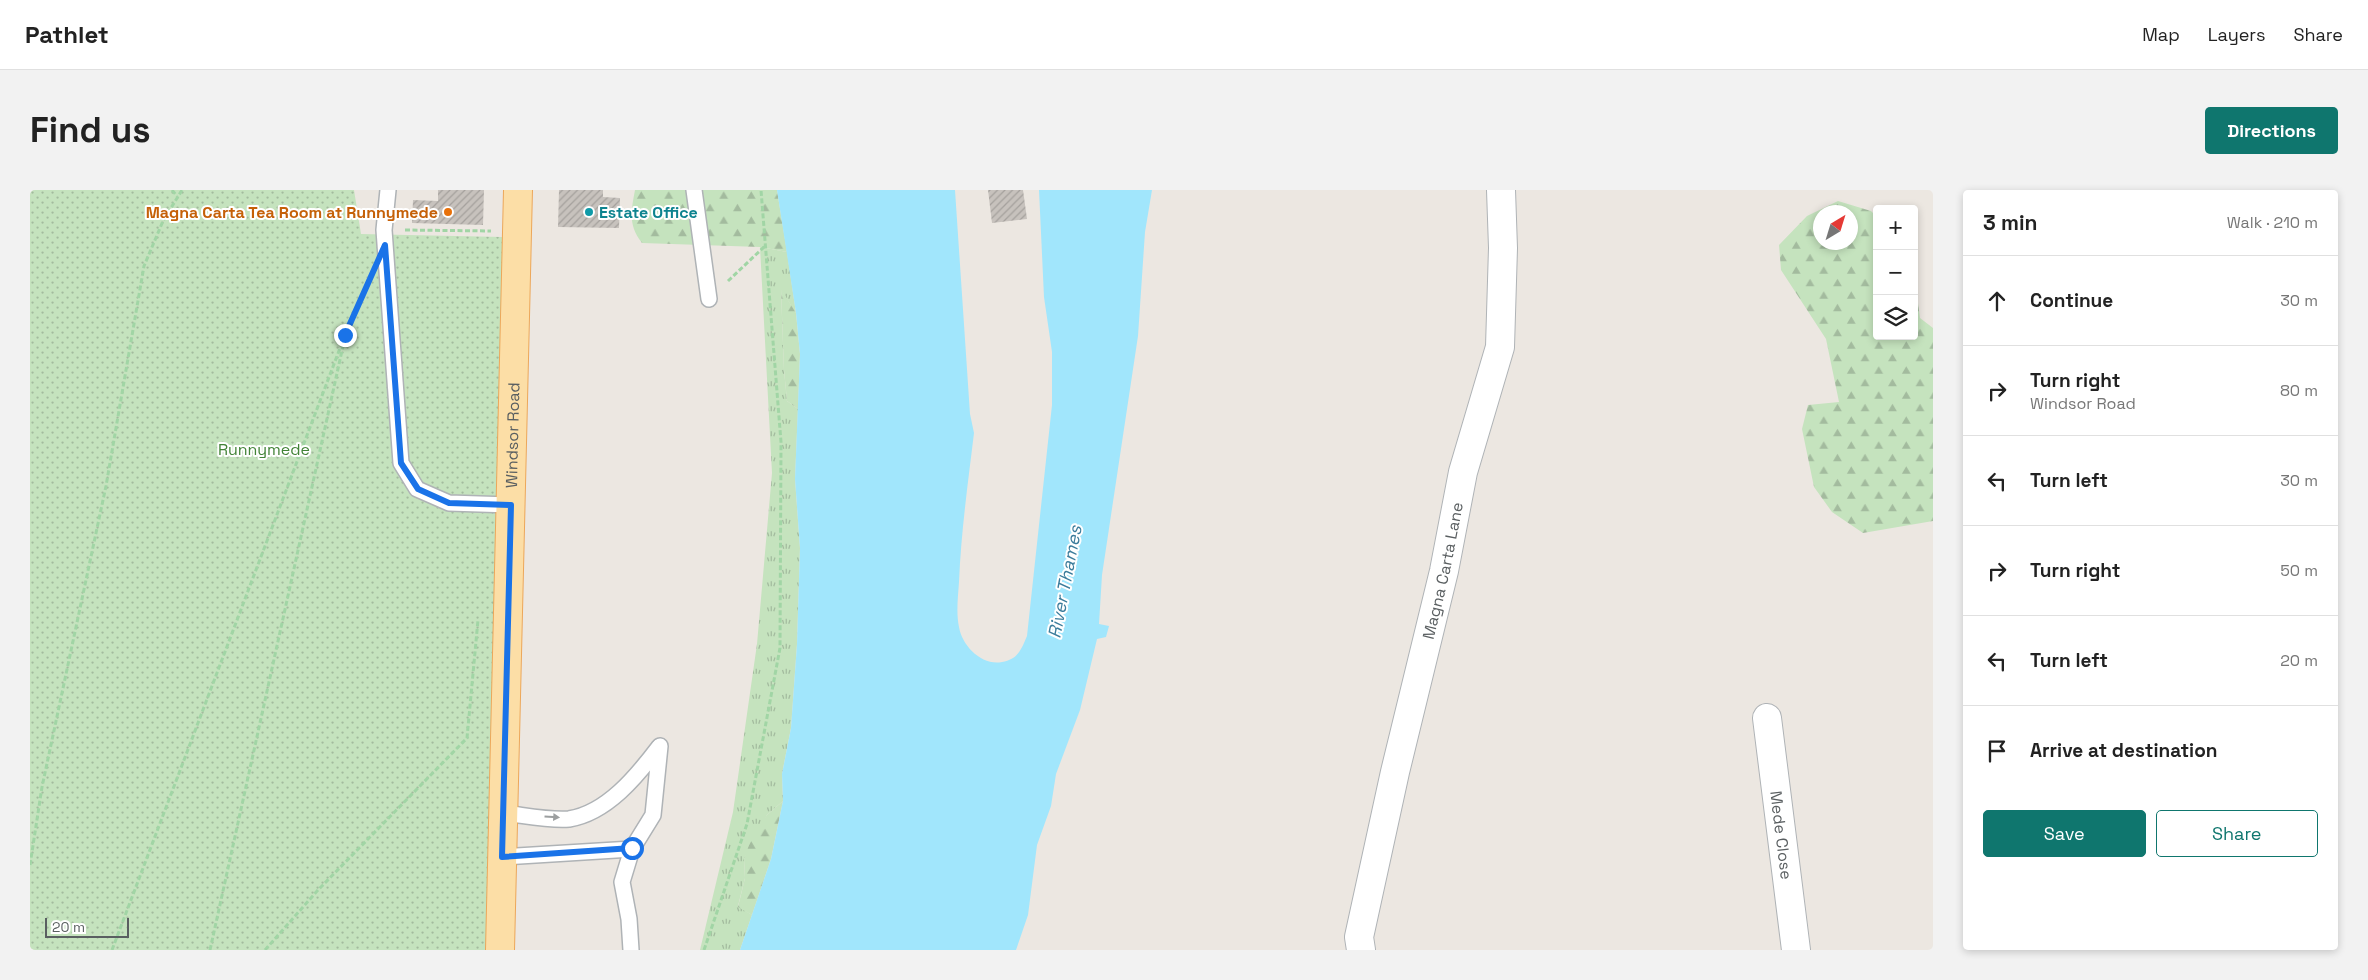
<!DOCTYPE html>
<meta charset="utf-8">
<style>
body{margin:0;font-family:"Space Grotesk",sans-serif;background:#f2f2f2;color:#222}
.controls{position:absolute;right:15px;top:15px;display:grid;overflow:hidden;border-radius:5px;box-shadow:0 2px 8px #0003}
.controls button{width:45px;height:45px;display:grid;place-items:center;padding:0;border:0;border-bottom:1px solid #e0e0e0;background:#fff;color:#222;font:25px sans-serif}
.compass{position:absolute;left:1783px;top:15px;width:45px;height:45px;border-radius:50%;background:#fff;box-shadow:0 2px 8px #0003;rotate:38deg}
.scale{position:absolute;left:15px;bottom:12px;width:84px;box-sizing:border-box;padding-left:5px;border:2px solid #5a5f61;border-top:0;font-size:14px;line-height:18px;white-space:nowrap;color:#5a5f61;-webkit-text-stroke:4px #fff;paint-order:stroke}
.stop{position:absolute;width:15px;height:15px;margin:-11px;border:4px solid #1a73e8;border-radius:50%;background:#fff}
.stop.end{background:#1a73e8;border-color:#fff;box-shadow:0 1px 5px #0008}
.list{margin:0;padding:0;list-style:none}
h2{display:flex;justify-content:space-between;align-items:center;height:65px;margin:0;padding:0 20px;font-size:21px}
h2 small{font-size:16px;font-weight:400;color:#767676}
.list li{display:grid;grid-template-columns:32px 1fr auto;gap:15px;align-items:center;box-sizing:border-box;height:90px;padding:0 20px;border-top:1px solid #e0e0e0}
.list b{display:block;font-size:19px;white-space:nowrap}
.list p{margin:0;font-size:16px;white-space:nowrap;color:#767676}
.list em{font-size:16px;font-style:normal;color:#767676}
.actions{display:flex;gap:10px;padding:15px 20px}
.actions a{flex:1;padding:11px 0;border:1px solid #0f766e;border-radius:5px;text-align:center;font-size:18px;color:#0f766e}
.actions .main{background:#0f766e;color:#fff}
.icon{flex:none;width:28px;height:28px;fill:none;stroke:currentColor;stroke-width:2;stroke-linecap:round;stroke-linejoin:round}
.map{position:relative;flex:none;width:1903px;height:760px;overflow:hidden;border-radius:5px}
header{display:flex;align-items:center;gap:30px;box-sizing:border-box;height:70px;padding:0 25px;background:#fff;border-bottom:1px solid #e0e0e0}
header strong{font-size:24px}
nav{display:flex;gap:28px;margin-inline-start:auto;font-size:18px}
.intro{display:flex;align-items:center;justify-content:space-between;box-sizing:border-box;height:120px;padding:0 30px}
h1{margin:0;font-size:35px}
.button{padding:12px 22px;border-radius:5px;background:#0f766e;color:#fff;font-size:18px;font-weight:700}
main{display:flex;gap:30px;padding:0 30px}
aside{flex:1;background:#fff;border-radius:5px;box-shadow:0 2px 8px #0003}
.map>svg:first-child{display:block}
.grass{fill:url(#grass-tufts)}
.forest{fill:url(#forest-firs);fill-rule:evenodd}
.park{fill:url(#park-dots)}
.water{fill:#a1e6fc}
.building{fill:url(#building-hatch)}
.lines{fill:none;stroke-linecap:round;stroke-linejoin:round}
.service-casing{stroke:#afb3b6;stroke-width:18}
.minor-casing{stroke:#afb3b6;stroke-width:30}
.primary-casing{stroke:#eca75a;stroke-width:30}
.path{stroke:#a1d5a5;stroke-width:3;stroke-dasharray:5 2.5;stroke-linecap:butt}
.service{stroke:#fff;stroke-width:15}
.minor{stroke:#fff;stroke-width:28}
.primary{stroke:#fcdea6;stroke-width:28}
.oneway{fill:#9c9fa0}
.route{stroke:#1a73e8;stroke-width:6}
.food-dot{fill:#e8710a;stroke:#fff;stroke-width:2}
.culture-dot{fill:#0f9aa8;stroke:#fff;stroke-width:2}
.labels{text-anchor:middle;stroke-width:4;stroke-linejoin:round;paint-order:stroke}
.food-label{font-size:16px;font-weight:bold;fill:#c56008;stroke:#fff;text-anchor:end}
.culture-label{font-size:16px;font-weight:bold;fill:#0d838f;stroke:#fff;text-anchor:start}
.street-label{font-size:16px;fill:#5a5f61;stroke:#fff}
.park-label{font-size:16px;fill:#428337;stroke:#fff}
.water-label{font-size:18px;font-style:italic;fill:#3b7c9b;stroke:#fff}
</style>
<header>
<strong>Pathlet</strong>
<nav><a>Map</a><a>Layers</a><a>Share</a></nav>
</header>
<div class="intro"><h1>Find us</h1><a class="button">Directions</a></div>
<main>
<div class="map">
<svg width="1903" height="760" viewBox="0 0 1903 760">
<defs>
<pattern id="grass-tufts" width="24" height="20" patternUnits="userSpaceOnUse" patternTransform="scale(1.25)"><rect width="24" height="20" fill="#c5e3be"/><path d="M3 7l-1-3M5 7V3M7 7l1-3M15 17l-1-3M17 17v-4M19 17l1-3" fill="none" stroke="#a3bb9e"/></pattern>
<pattern id="forest-firs" width="22" height="20" patternUnits="userSpaceOnUse" patternTransform="scale(1.25)"><rect width="22" height="20" fill="#c5e3be"/><path d="M5 1l3.5 6h-7zM16 11l3.5 6h-7z" fill="#a3bb9e"/></pattern>
<pattern id="park-dots" width="8" height="8" patternUnits="userSpaceOnUse" patternTransform="scale(1.25)"><rect width="8" height="8" fill="#c5e3be"/><path d="M2 2h.1M6 6h.1" fill="none" stroke="#a3bb9e" stroke-width="1.8" stroke-linecap="round"/></pattern>
<pattern id="building-hatch" width="6" height="6" patternUnits="userSpaceOnUse" patternTransform="scale(1.25)"><rect width="6" height="6" fill="#c7c2bd"/><path d="M-1 1l2-2M0 6l6-6M5 7l2-2" fill="none" stroke="#a5a19d"/></pattern>
</defs>
<rect width="100%" height="100%" fill="#ece7e1"/>
<polygon class="grass" points="730,57 757,62 766,123 751,100 754,180 757,211 768,219 765,289 770,358 767,454 761,538 752,584 753,611 737,625 714,669 715,688 708,716 722,725 710,760 670,760 703,622 727,454 742,283"/>
<g class="forest">
<path d="M605 0H747L757 62 730 57 612 53C598 35 601 21 605 0Z"/>
<path d="M1808 11 1841 21 1847 27V146H1884V83L1890 128 1903 138V331L1833 343 1802 322 1784 297 1772 239 1778 215 1809 212 1796 149 1751 80 1749 55 1777 26ZM1820 22V52H1790V22Z"/>
<polygon points="751,99 766,123 770,164 768,219 757,211 754,180"/>
<polygon points="753,611 741,669 722,725 708,717 715,688 714,669 723,644 737,625"/>
</g>
<polygon class="park" points="0,0 324,0 331,44 473,47 456,760 0,760"/>
<path class="water" d="M747 0H925L940 224 944 243C938 293 931 342 929 392 928 407 926 423 929 437 932 456 952 476 972 472 988 469 991 460 997 446L1022 215V162L1014 107 1009 0H1122L1115 42 1108 146 1072 385 1069 434 1079 436 1076 447 1067 449 1050 520 1026 584 1021 616 1007 655 998 725 986 760H710L741 669 753 611 752 584 761 538 767 454 770 358 765 289 770 164 766 123Z"/>
<g class="building">
<polygon points="408,0 454,0 453,35 382,33 383,10 408,11"/>
<polygon points="529,0 573,0 573,7 590,8 589,38 528,37"/>
<polygon points="958,0 993,0 997,29 962,33"/>
</g>
<g class="lines">
<g class="service-casing">
<g id="service">
<polyline points="358,0 354,40 371,273 387,299 419,313 481,315"/>
<polyline points="664,0 679,109"/>
<path d="M473 623C492 625 521 631 539 629 577 623 607 586 629 557"/>
<polyline points="472,667 602,659"/>
<polyline points="601,760 599,729 592,692 602,659 623,625 630,556"/>
</g>
</g>
<g class="minor-casing">
<g id="minor">
<path id="s1" d="M1737 528 1766 760"/>
<path id="s2" d="M1331 760 1329 747 1365 582 1414 381 1433 282 1470 157 1473 58 1471 0"/>
</g>
</g>
<g class="primary-casing">
<g id="primary">
<path id="s3" d="M470 760 488 0"/>
</g>
</g>
<g class="path">
<polyline points="142,0 147,6"/>
<polyline points="375,40 461,41"/>
<polyline points="698,91 735,56"/>
<polyline points="0,675 12,597 76,296 114,76 133,31 152,0"/>
<polyline points="82,760 315,145 336,98"/>
<polyline points="180,760 313,156"/>
<polyline points="235,760 288,700 437,548 448,430"/>
<polyline points="674,760 717,634 750,458 751,252 731,0"/>
</g>
<use href="#service" class="service"/>
<use href="#minor" class="minor"/>
<use href="#primary" class="primary"/>
</g>
<defs><path id="oneway-solid" d="M-6-.8H1V-3.2L6.5 0L1 3.2V.8H-6Z" transform="scale(1.25)"/></defs>
<use class="oneway" href="#oneway-solid" transform="translate(522 627) rotate(4)"/>
<g class="lines">
<polyline class="route" points="315,145 355,55 371,273 388,299 419,313 481,315 472,667 602,658"/>
</g>
<circle class="food-dot" cx="418" cy="22" r="5"/>
<circle class="culture-dot" cx="559" cy="22" r="5"/>
<g class="labels">
<g class="food-label">
<text x="408" y="28">Magna Carta Tea Room at Runnymede</text>
</g>
<g class="culture-label">
<text x="569" y="28">Estate Office</text>
</g>
<g class="street-label">
<text dy="6" stroke="none"><textPath href="#s3" startOffset="515">Windsor Road</textPath></text>
<text dy="6" stroke="none"><textPath href="#s2" startOffset="389">Magna Carta Lane</textPath></text>
<text dy="6" stroke="none"><textPath href="#s1" startOffset="118">Mede Close</textPath></text>
</g>
<g class="park-label">
<text x="234" y="265">Runnymede</text>
</g>
<g class="water-label">
<text transform="translate(1035 392) rotate(-79)" y="6">River Thames</text>
</g>
</g>
</svg>
<div class="controls">
<button>+</button>
<button>−</button>
<button><svg class="icon" aria-label="layers" viewBox="0 0 24 24"><path d="M12 4l9 5-9 5-9-5zM3 14l9 5 9-5"/></svg></button>
</div>
<svg class="compass" viewBox="-18 -18 36 36"><path d="M0-13l5 13h-10z" fill="#e53935"/><path d="M0 13l5-13h-10z" fill="#767676"/></svg>
<div class="scale">20 m</div>
<div class="stop" style="left:602px;top:658px"></div>
<div class="stop end" style="left:315px;top:145px"></div>
</div>
<aside>
<h2>3 min<small>Walk · 210 m</small></h2>
<ul class="list">
<li><svg class="icon" aria-label="ahead" viewBox="0 0 24 24"><path d="M12 20V5M6 11l6-6 6 6"/></svg><div><b>Continue</b></div><em>30 m</em></li>
<li><svg class="icon" aria-label="right" viewBox="0 0 24 24"><path d="M7 20v-9h11M14 6l5 5-5 5"/></svg><div><b>Turn right</b><p>Windsor Road</p></div><em>80 m</em></li>
<li><svg class="icon" aria-label="left" viewBox="0 0 24 24"><path d="M17 20v-9H6M10 6l-5 5 5 5"/></svg><div><b>Turn left</b></div><em>30 m</em></li>
<li><svg class="icon" aria-label="right" viewBox="0 0 24 24"><path d="M7 20v-9h11M14 6l5 5-5 5"/></svg><div><b>Turn right</b></div><em>50 m</em></li>
<li><svg class="icon" aria-label="left" viewBox="0 0 24 24"><path d="M17 20v-9H6M10 6l-5 5 5 5"/></svg><div><b>Turn left</b></div><em>20 m</em></li>
<li><svg class="icon" aria-label="arrive" viewBox="0 0 24 24"><path d="M6 21V4h12l-3 4 3 4H6"/></svg><div><b>Arrive at destination</b></div></li>
</ul>
<div class="actions"><a class="main">Save</a><a>Share</a></div>
</aside>
</main>
